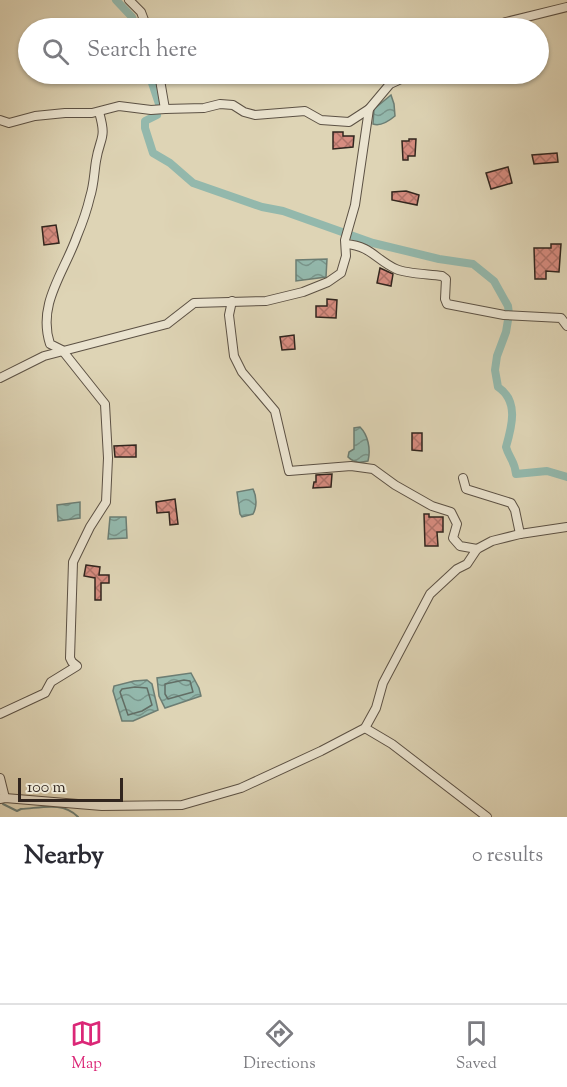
<!DOCTYPE html>
<style>
body{margin:0;font-family:"Sorts Mill Goudy",serif;background:#f7f7f7;color:#2b2b33}
.scale{position:absolute;left:18px;bottom:15px;width:105px;box-sizing:border-box;padding-left:6px;border:3px solid #31251e;border-top:0;font-size:16px;line-height:21px;white-space:nowrap;color:#31251e;-webkit-text-stroke:4px #eae3cf;paint-order:stroke}
.list{margin:0;padding:0;list-style:none}
h2{display:flex;justify-content:space-between;align-items:center;height:78px;margin:0;padding:0 24px;font-size:26px}
h2 small{font-size:20px;font-weight:400;color:#7c7c81}
.icon{flex:none;width:33px;height:33px;fill:none;stroke:currentColor;stroke-width:2;stroke-linecap:round;stroke-linejoin:round}
.map{position:relative;flex:none;width:567px;height:817px;overflow:hidden}
.search{position:absolute;background:#fff;box-shadow:0 2px 4px #0004;left:18px;right:18px;top:18px;height:66px;display:flex;align-items:center;gap:15px;box-sizing:border-box;padding:0 21px;border-radius:33px;color:#7c7c81;font-size:22px}
.sheet{height:186px;background:#fff}
nav{display:flex;justify-content:space-around;align-items:center;box-sizing:border-box;height:84px;border-top:2px solid #e1e1e2;background:#fff;font-size:16px;color:#7c7c81}
nav a{display:grid;justify-items:center;gap:3px}
nav .on{color:#db2777}
.map>svg:first-child{display:block}
.water{fill:url(#water-waves);stroke:#6c7d73;stroke-width:1.5}
.lines{fill:none;stroke-linecap:round;stroke-linejoin:round}
.shore{stroke:#626e65;stroke-width:1.5}
.stream{stroke:#6c7d73;stroke-width:2}
.canal{stroke:#93b8ac;stroke-width:8}
.building{fill:url(#building-cross-hatch);stroke:#31251e;stroke-width:1.5}
.minor-casing{stroke:#5c5144;stroke-width:10}
.minor{stroke:#eae3cf;stroke-width:8}
</style>
<div class="map">
<svg width="567" height="817" viewBox="0 0 567 817">
<defs>
<pattern id="water-waves" width="16" height="10" patternUnits="userSpaceOnUse" patternTransform="scale(1.5)"><rect width="16" height="10" fill="#93b8ac"/><path d="M0 5q4-4 8 0t8 0" fill="none" stroke="#79958b"/></pattern>
<pattern id="building-cross-hatch" width="8" height="8" patternUnits="userSpaceOnUse" patternTransform="scale(1.5)"><rect width="8" height="8" fill="#d78c80"/><path d="M0 0l8 8M0 8l8-8" fill="none" stroke="#af7268"/></pattern>
</defs>
<rect width="100%" height="100%" fill="#ded4b5"/>
<filter id="stains"><feTurbulence type="fractalNoise" baseFrequency=".00333" numOctaves="4"/><feColorMatrix values="0 0 0 0 .2 0 0 0 0 .09 0 0 0 0 .02 0 0 0 .5 -.17"/></filter>
<radialGradient id="worn" r=".72"><stop offset=".6" stop-color="#630" stop-opacity="0"/><stop offset="1" stop-color="#630" stop-opacity=".3"/></radialGradient>
<g class="water">
<path d="M391 95 394 104 395 116C389 121 381 127 373 124L374 109Z"/>
<polygon points="327,259 326,277 296,281 296,260"/>
<path d="M360 427C368 435 371 449 368 461 360 463 354 463 348 457L349 452 354 449V428Z"/>
<path d="M253 489C257 497 257 507 253 514L242 517 240 514 237 492Z"/>
<polygon points="80,502 80,518 58,521 57,505"/>
<polygon points="110,517 126,517 127,538 108,539"/>
<polygon points="191,673 199,688 201,696 165,708 159,696 157,678"/>
<polygon points="147,680 152,684 158,710 133,721 122,721 113,691 114,686 134,681"/>
</g>
<g class="lines">
<g class="shore">
<polygon points="184,680 190,681 193,692 168,699 165,694 165,684"/>
<polygon points="135,687 147,688 152,705 142,711 128,715 120,692 122,689"/>
</g>
<path class="stream" d="M3 804 17 811 21 809C41 808 63 801 78 817"/>
<g class="canal">
<polyline points="116,0 132,17 136,28"/>
<polyline points="149,74 159,104"/>
<path d="M157 115 145 121V128L153 153 170 163 193 183 262 207 283 211 373 243 439 259 473 264 494 281 508 306 509 314 506 332 497 356 495 370 498 387C519 401 512 426 506 447 509 458 515 461 516 474L547 471 567 477"/>
</g>
</g>
<g class="building">
<polygon points="333,132 343,132 343,136 354,136 353,147 333,149"/>
<polygon points="409,139 416,139 415,156 408,156 408,160 403,160 402,141 409,141"/>
<polygon points="557,153 558,162 534,164 532,155"/>
<polygon points="508,167 512,183 491,189 486,173"/>
<polygon points="406,191 419,195 417,205 392,200 392,192"/>
<polygon points="56,225 59,243 44,245 42,227"/>
<polygon points="551,244 561,244 559,272 546,271 546,279 535,279 534,248 551,248"/>
<polygon points="380,268 393,274 391,286 377,283"/>
<polygon points="327,299 337,300 336,318 316,317 316,306 327,306"/>
<polygon points="294,335 295,349 282,350 280,337"/>
<polygon points="412,433 422,433 422,451 412,450"/>
<polygon points="136,445 136,457 115,457 114,446"/>
<polygon points="332,474 331,487 313,488 314,482 316,482 316,475"/>
<polygon points="175,499 178,524 170,525 169,512 157,513 156,502"/>
<polygon points="424,514 429,514 429,517 443,517 443,532 437,532 438,546 425,546"/>
<polygon points="86,565 100,567 99,575 109,575 109,583 101,583 101,600 95,600 95,578 84,576"/>
</g>
<g class="lines">
<g class="minor-casing">
<g id="minor">
<polyline points="129,0 141,12 147,28"/>
<polyline points="496,28 498,25 506,22 567,7"/>
<polyline points="159,74 165,109 204,108 220,104 233,105 244,112 255,115 305,111 321,120 349,122 369,109"/>
<polyline points="0,120 9,123 35,116 65,113 92,113 119,106 151,110 165,109"/>
<path d="M346 244C371 246 376 260 396 269 407 274 429 274 442 276L446 279 445 299 447 304 504 315 561 318 567 326"/>
<polyline points="232,301 229,315 234,356 242,372 275,411 289,471 351,466 373,469 395,485 432,506 451,512 457,524 453,538 460,546 477,549"/>
<polyline points="0,378 44,356 167,324 194,303 266,301 303,292 328,282 341,273 346,256 345,240 355,205 369,109 390,84 412,74"/>
<polyline points="463,478 466,489 511,503 515,510 520,534"/>
<path d="M0 714 45 693 51 682 77 666 72 662 70 658 73 562 90 527 106 502 108 458 105 404 62 350 50 344C37 304 64 273 77 236 82 224 87 210 90 197 94 185 94 173 96 161 100 136 107 140 99 112"/>
<polyline points="365,728 392,744 487,817"/>
<polyline points="0,778 5,798"/>
<polyline points="0,799 5,798 102,806 182,805 241,788 321,751 365,728 376,708 383,683 430,594 457,569 467,564 477,549 492,541 520,534 567,527"/>
</g>
</g>
<use href="#minor" class="minor"/>
</g>
<rect width="100%" height="100%" filter="url(#stains)"/>
<rect width="100%" height="100%" fill="url(#worn)"/>
</svg>
<div class="scale">100 m</div>
<div class="search"><svg class="icon" aria-label="search" viewBox="0 0 24 24"><circle cx="10" cy="10" r="6"/><path d="M15 15l6 6"/></svg>Search here</div>
</div>
<section class="sheet">
<h2>Nearby<small>0 results</small></h2>
<ul class="list">
</ul>
</section>
<nav>
<a class="on"><svg class="icon" aria-label="map" viewBox="0 0 24 24"><path d="M3 6l6-2 6 2 6-2v14l-6 2-6-2-6 2zM9 4v14M15 6v14"/></svg>Map</a>
<a><svg class="icon" aria-label="directions" viewBox="0 0 24 24"><path d="M12 3l9 9-9 9-9-9zM9 14v-3h6M13 9l2 2-2 2"/></svg>Directions</a>
<a><svg class="icon" aria-label="saved" viewBox="0 0 24 24"><path d="M7 4h10v16l-5-4-5 4z"/></svg>Saved</a>
</nav>
